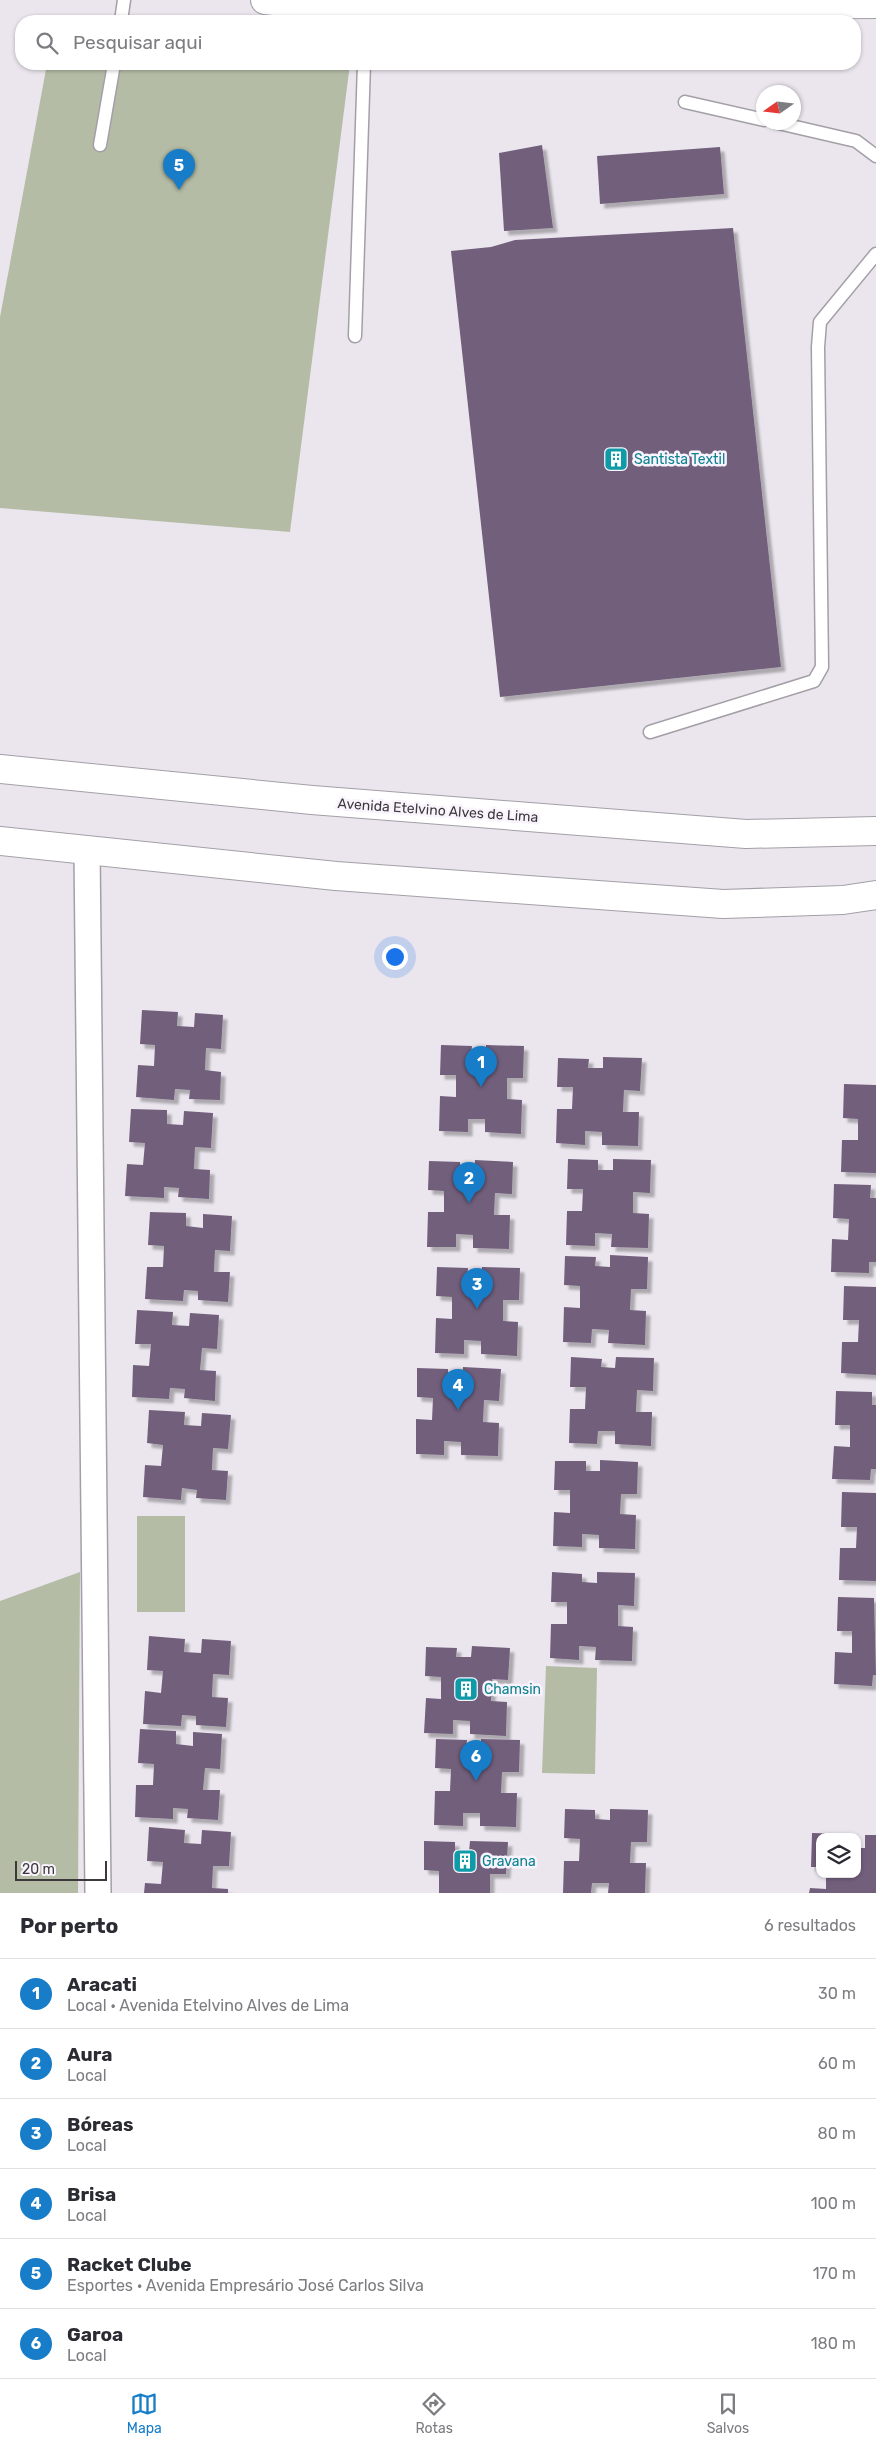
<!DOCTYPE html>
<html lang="pt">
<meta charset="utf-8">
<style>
body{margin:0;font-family:Rubik,sans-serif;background:#f2f2f3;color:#2b2b33}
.controls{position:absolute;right:15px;bottom:15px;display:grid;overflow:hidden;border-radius:10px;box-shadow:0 1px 4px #0004}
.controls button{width:45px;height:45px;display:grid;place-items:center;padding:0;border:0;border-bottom:1px solid #e1e1e2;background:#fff;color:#2b2b33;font:25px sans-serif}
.compass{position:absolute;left:756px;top:85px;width:45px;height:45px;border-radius:50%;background:#fff;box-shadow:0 1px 4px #0004;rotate:256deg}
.scale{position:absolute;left:15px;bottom:12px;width:92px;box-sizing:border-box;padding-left:5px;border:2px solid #3b393c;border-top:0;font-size:14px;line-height:18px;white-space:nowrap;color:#3b393c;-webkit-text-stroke:4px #f8f3fc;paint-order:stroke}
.you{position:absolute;left:394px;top:956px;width:18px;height:18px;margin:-12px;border:4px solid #fff;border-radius:50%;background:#1a73e8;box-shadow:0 0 0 8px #1a73e833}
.badge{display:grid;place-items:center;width:32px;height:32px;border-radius:50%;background:#177dc8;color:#fff;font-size:16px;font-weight:700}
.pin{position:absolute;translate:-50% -41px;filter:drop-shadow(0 1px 2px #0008)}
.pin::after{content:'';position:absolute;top:26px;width:18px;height:15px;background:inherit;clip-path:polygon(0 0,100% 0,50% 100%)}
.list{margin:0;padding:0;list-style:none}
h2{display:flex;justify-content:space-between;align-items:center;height:65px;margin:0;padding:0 20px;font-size:21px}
h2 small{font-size:16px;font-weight:400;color:#7c7c81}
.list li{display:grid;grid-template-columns:32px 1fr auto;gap:15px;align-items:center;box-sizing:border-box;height:70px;padding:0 20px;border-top:1px solid #e1e1e2}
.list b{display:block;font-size:19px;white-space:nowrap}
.list p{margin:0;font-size:16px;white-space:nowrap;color:#7c7c81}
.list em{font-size:16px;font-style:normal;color:#7c7c81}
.icon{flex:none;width:28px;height:28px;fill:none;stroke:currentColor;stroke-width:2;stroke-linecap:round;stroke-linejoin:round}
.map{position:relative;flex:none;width:876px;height:1893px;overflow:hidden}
.search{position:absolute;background:#fff;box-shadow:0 1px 4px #0004;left:15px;right:15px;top:15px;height:55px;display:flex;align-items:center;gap:12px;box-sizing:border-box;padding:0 18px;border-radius:20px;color:#7c7c81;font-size:19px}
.sheet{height:485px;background:#fff}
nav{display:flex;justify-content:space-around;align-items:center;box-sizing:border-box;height:70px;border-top:1px solid #e1e1e2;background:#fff;font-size:14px;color:#7c7c81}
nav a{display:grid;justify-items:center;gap:2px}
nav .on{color:#177dc8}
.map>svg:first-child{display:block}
.green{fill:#b4bca5}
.building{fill:#725f7c;filter:url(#shadow)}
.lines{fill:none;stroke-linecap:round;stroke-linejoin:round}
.lane-casing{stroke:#a49fa7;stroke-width:15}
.street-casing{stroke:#a49fa7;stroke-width:28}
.secondary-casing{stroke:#a49fa7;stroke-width:30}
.lane{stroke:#fff;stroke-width:12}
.street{stroke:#fff;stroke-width:25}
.secondary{stroke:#fff;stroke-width:28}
.labels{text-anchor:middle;stroke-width:5;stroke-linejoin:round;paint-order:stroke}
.culture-label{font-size:14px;fill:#0d838f;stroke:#f8f3fc;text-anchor:start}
.street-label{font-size:14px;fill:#3b393c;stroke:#f8f3fc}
</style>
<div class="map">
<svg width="876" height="1893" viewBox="0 0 876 1893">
<defs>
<filter id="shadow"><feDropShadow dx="4.5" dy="4.5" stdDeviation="1" flood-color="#0004"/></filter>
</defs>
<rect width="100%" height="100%" fill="#ebe6ee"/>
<g class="green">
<polygon points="47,64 350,64 290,532 0,508 0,317"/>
<rect x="137" y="1516" width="48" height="96"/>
<polygon points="80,1572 78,1893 0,1893 0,1601"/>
<polygon points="546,1666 597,1668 595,1774 542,1773"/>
</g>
<g class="building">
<polygon points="542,145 553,228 504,231 499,153"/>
<polygon points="720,147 724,194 600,204 597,156"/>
<polygon points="733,228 781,667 500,697 451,251 491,247 515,240"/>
<polygon points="142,1010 178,1012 177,1026 194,1027 195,1013 223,1015 221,1049 206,1048 205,1070 221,1072 220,1100 189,1099 190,1090 175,1089 174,1100 136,1097 138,1065 154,1066 155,1045 140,1044"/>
<polygon points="441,1045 472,1046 471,1055 486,1056 486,1045 524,1046 523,1078 507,1078 507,1099 522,1100 521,1134 485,1132 485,1119 468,1119 468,1132 439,1131 440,1096 456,1097 456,1075 440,1075"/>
<polygon points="603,1057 642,1058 640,1091 624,1090 623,1112 639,1112 638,1146 602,1145 602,1132 585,1131 585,1145 556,1143 557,1109 572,1109 573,1087 557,1087 558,1058 589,1059 588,1068 603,1068"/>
<polygon points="844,1084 876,1085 876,1173 841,1172 842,1140 858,1140 858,1119 843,1118"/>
<polygon points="131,1109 167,1110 167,1124 183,1125 184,1111 213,1113 211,1148 195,1147 194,1169 210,1170 209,1199 178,1197 179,1188 164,1187 164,1198 125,1196 127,1164 143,1165 145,1143 129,1142"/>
<polygon points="568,1159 598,1160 598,1170 613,1170 613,1159 651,1160 650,1193 633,1192 633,1213 649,1214 648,1248 611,1247 612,1234 595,1233 595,1246 566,1245 567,1211 582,1211 583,1189 567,1189"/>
<polygon points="475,1160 513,1162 512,1194 495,1193 494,1215 510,1215 509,1249 473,1248 473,1235 456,1234 456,1247 427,1247 428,1212 444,1212 444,1191 428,1190 429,1161 460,1162 460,1171 474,1171"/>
<polygon points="834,1184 871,1185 870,1198 876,1198 876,1262 869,1262 869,1273 831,1272 832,1239 848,1240 849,1219 833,1218"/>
<polygon points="150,1212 186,1213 186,1226 203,1228 203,1214 232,1216 230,1251 215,1250 214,1272 230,1272 228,1302 198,1300 198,1291 184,1290 183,1301 145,1299 147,1267 163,1267 164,1246 148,1245"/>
<polygon points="610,1255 648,1257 647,1289 631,1289 630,1310 646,1311 645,1345 608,1343 609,1330 592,1329 591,1343 563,1342 564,1307 580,1308 580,1286 564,1285 565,1256 596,1257 595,1266 610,1267"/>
<polygon points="437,1267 468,1268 467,1277 482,1278 482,1267 520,1268 519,1300 503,1300 503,1321 518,1322 517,1356 481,1354 481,1341 464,1340 464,1354 435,1353 436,1318 452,1319 452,1297 436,1296"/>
<polygon points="844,1286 876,1287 876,1375 841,1373 842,1342 858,1342 859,1320 843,1320"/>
<polygon points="137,1310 173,1312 172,1325 189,1326 190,1313 219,1315 217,1349 202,1348 200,1370 216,1371 215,1401 184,1398 185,1389 170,1388 169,1399 132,1397 133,1365 149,1366 151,1344 135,1344"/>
<polygon points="571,1357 602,1359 601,1367 615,1368 616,1357 654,1358 653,1391 637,1390 636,1412 652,1412 651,1446 615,1444 615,1431 598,1431 597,1444 569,1443 570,1409 585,1409 586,1387 570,1387"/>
<polygon points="463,1367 501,1369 499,1401 484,1400 483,1422 499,1423 498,1456 461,1455 461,1442 444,1441 444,1455 416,1454 416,1419 432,1420 433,1398 417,1397 417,1368 448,1369 448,1378 462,1378"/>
<polygon points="836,1391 872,1392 872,1405 876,1405 876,1469 871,1469 870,1480 832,1479 834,1446 850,1447 850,1425 835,1425"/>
<polygon points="149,1410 185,1412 184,1425 201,1426 202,1413 231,1415 228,1449 213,1448 212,1470 228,1471 226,1500 196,1498 197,1490 182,1488 181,1500 143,1497 145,1465 161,1466 163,1445 147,1443"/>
<polygon points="600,1460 638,1462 637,1494 621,1494 620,1514 636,1515 635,1549 599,1548 599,1535 582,1534 582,1547 553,1546 554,1512 570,1513 570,1490 554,1490 555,1461 586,1461 586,1471 600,1471"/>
<polygon points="842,1492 876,1493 876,1581 839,1580 840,1548 856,1548 857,1527 841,1527"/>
<polygon points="552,1572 582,1574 582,1582 597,1583 597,1572 635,1573 634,1606 618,1605 618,1626 633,1627 632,1661 595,1660 596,1647 579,1646 579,1660 550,1658 551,1624 567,1624 567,1602 551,1602"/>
<polygon points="838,1597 874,1598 876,1675 873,1675 872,1686 834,1684 835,1652 852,1653 852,1631 837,1631"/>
<polygon points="149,1636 185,1639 184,1652 201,1653 202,1639 231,1641 229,1675 213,1674 212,1697 228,1698 226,1727 196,1725 196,1716 182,1715 181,1726 143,1724 145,1691 161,1693 163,1671 147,1670"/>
<polygon points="472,1646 510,1648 508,1680 492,1679 491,1701 507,1702 506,1736 470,1734 470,1721 453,1720 453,1734 424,1733 426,1698 441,1699 441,1677 425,1676 426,1647 457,1648 456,1657 471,1657"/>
<polygon points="140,1729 176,1731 176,1744 193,1746 193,1732 222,1734 220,1769 205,1768 203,1790 220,1790 218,1820 187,1818 188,1809 173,1808 173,1819 135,1817 136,1785 153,1785 154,1764 138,1763"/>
<polygon points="436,1739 467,1740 466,1749 481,1750 481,1739 520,1740 519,1772 502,1772 501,1793 517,1793 516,1827 480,1826 480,1813 463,1813 463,1826 434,1825 435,1791 450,1791 451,1769 435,1768"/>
<polygon points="565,1809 595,1810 595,1819 610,1820 610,1809 648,1810 647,1842 631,1842 630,1863 646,1863 645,1893 608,1893 609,1883 592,1883 591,1893 563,1893 564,1861 579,1861 580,1839 564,1838"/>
<polygon points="149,1827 185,1830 184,1843 201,1844 202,1830 231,1832 229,1866 213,1866 212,1888 228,1889 228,1893 144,1893 145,1883 161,1884 163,1862 147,1861"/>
<polygon points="812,1833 848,1834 848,1837 820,1837 820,1867 811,1867"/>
<polygon points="865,1835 876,1835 876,1893 809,1893 810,1888 826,1889 826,1874 857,1874 857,1848 865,1848"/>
<polygon points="424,1841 455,1842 455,1852 469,1852 470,1841 508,1842 506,1874 490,1874 490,1893 439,1893 439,1871 424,1870"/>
</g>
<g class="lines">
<g class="lane-casing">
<g id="lane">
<polyline points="121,21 124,0"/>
<polyline points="685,102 764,120"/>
<polyline points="774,122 856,141 876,156"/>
<polyline points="100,145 114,64"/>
<polyline points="355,336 364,64"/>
<polyline points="650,732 814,681 822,667 818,347 820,322 876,254"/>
</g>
</g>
<g class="street-casing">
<polyline id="street" points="87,850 98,1893"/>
</g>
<g class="secondary-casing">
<g id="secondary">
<polyline points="265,0 338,8 876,4"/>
<polyline points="0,769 312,800 746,834 876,831"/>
<polyline points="0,841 336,876 723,904 843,900 876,895"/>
</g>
</g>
<use href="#lane" class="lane"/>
<use href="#street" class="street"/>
<use href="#secondary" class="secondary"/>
</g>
<defs>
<g id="building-square" transform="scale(1.25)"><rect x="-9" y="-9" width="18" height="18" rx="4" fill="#0f9aa8" stroke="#f8f3fc"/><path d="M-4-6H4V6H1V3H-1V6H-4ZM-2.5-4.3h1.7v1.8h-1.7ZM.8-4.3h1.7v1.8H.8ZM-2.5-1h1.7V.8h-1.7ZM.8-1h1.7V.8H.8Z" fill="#fff"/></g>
</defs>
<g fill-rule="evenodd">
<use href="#building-square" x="616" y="459"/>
<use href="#building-square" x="466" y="1689"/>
<use href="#building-square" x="465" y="1861"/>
</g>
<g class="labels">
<g class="culture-label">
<text x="634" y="464">Santista Textil</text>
<text x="484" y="1694">Chamsin</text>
<text x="482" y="1866">Gravana</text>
</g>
<g class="street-label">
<text transform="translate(438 810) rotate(4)" y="5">Avenida Etelvino Alves de Lima</text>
</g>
</g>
</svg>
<div class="controls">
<button><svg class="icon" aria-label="layers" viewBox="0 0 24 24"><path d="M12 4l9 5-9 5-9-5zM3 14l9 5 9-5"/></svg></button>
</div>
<svg class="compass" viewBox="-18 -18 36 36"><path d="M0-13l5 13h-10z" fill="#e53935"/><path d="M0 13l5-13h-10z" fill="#7c7c81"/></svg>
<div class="scale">20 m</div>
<div class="you"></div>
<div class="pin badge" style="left:481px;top:1087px">1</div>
<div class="pin badge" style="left:469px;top:1203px">2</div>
<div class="pin badge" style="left:477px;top:1309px">3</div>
<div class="pin badge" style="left:458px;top:1410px">4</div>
<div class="pin badge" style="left:179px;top:190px">5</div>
<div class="pin badge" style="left:476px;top:1781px">6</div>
<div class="search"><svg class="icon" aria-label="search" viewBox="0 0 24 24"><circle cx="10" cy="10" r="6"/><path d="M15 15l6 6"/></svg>Pesquisar aqui</div>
</div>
<section class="sheet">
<h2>Por perto<small>6 resultados</small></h2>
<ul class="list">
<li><span class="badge">1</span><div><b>Aracati</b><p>Local · Avenida Etelvino Alves de Lima</p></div><em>30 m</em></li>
<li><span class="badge">2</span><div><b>Aura</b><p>Local</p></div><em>60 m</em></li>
<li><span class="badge">3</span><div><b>Bóreas</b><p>Local</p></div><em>80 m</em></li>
<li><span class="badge">4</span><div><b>Brisa</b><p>Local</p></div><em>100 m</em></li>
<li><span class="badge">5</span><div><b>Racket Clube</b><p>Esportes · Avenida Empresário José Carlos Silva</p></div><em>170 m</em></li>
<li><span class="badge">6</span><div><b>Garoa</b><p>Local</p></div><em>180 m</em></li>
</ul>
</section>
<nav>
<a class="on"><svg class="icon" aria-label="map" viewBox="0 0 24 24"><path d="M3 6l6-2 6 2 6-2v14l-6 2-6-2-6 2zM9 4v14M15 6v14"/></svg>Mapa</a>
<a><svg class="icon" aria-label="directions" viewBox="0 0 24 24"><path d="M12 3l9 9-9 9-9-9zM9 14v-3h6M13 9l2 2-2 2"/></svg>Rotas</a>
<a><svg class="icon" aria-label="saved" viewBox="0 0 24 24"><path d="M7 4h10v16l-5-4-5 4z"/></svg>Salvos</a>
</nav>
